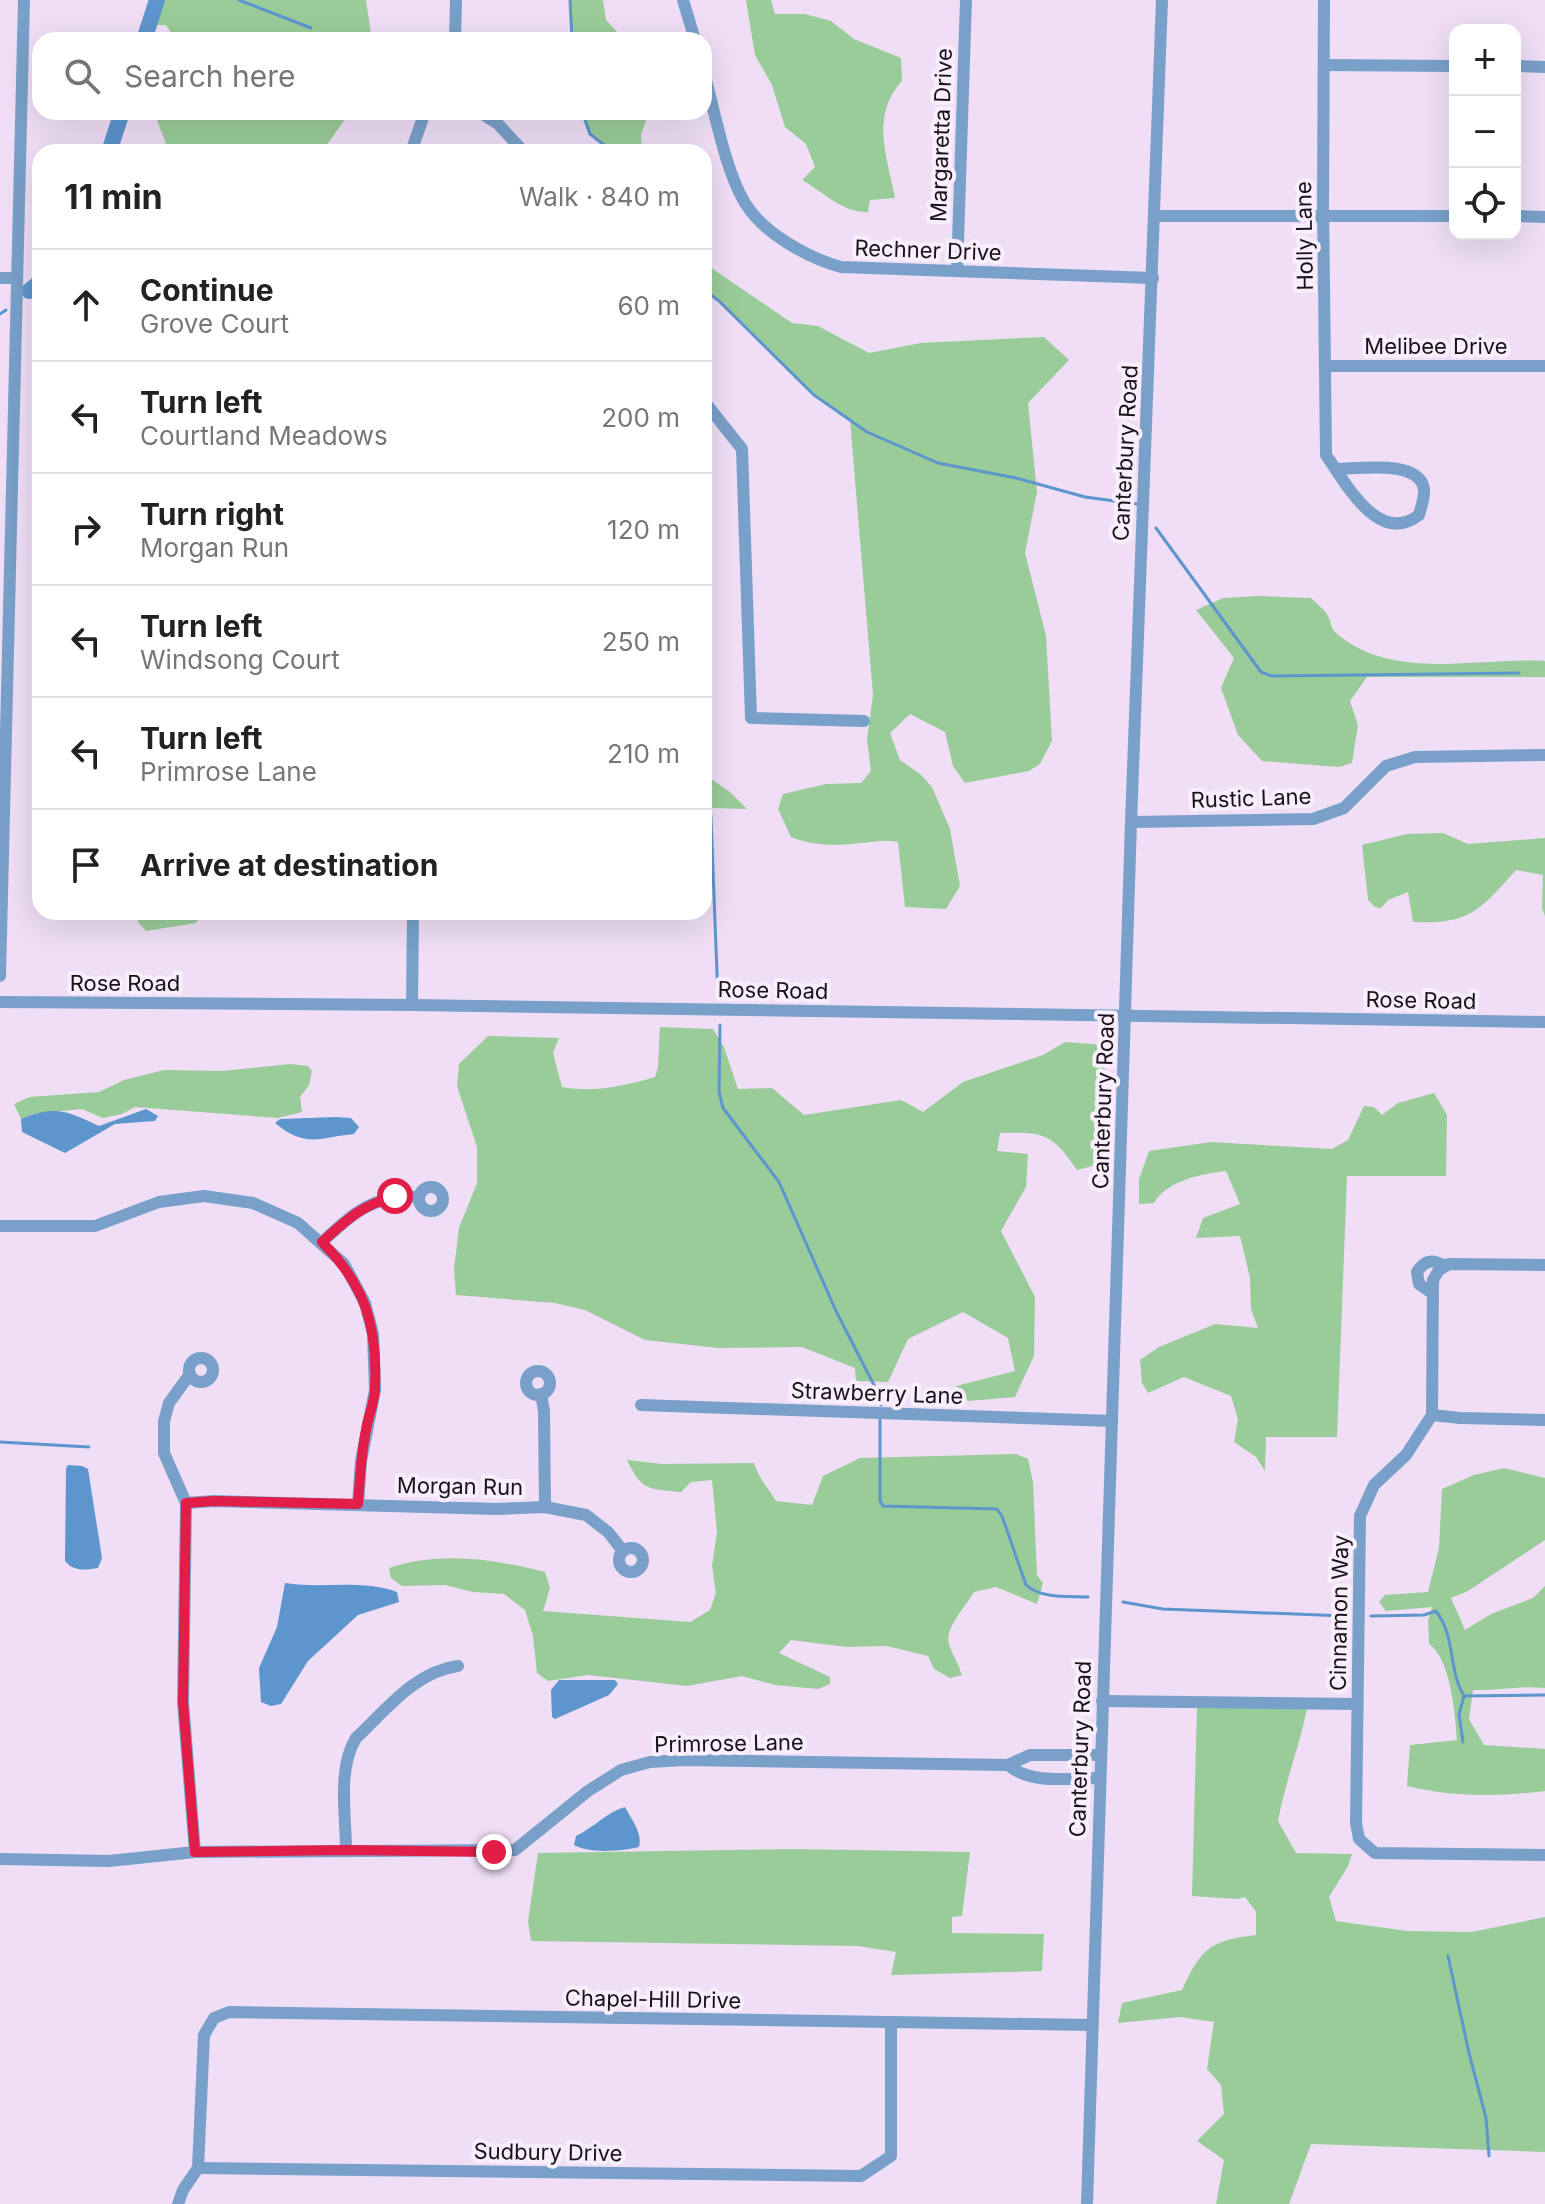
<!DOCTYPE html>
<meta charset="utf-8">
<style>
body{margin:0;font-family:Inter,sans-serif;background:#f2f2f2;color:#222}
.controls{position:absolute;right:24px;top:24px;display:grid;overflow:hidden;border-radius:16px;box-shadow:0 8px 32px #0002}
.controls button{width:72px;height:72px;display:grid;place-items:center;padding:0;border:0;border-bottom:2px solid #e0e0e0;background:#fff;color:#222;font:40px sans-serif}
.stop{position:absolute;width:24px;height:24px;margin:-18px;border:6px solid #e11d48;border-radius:50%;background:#fff}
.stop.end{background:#e11d48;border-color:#fff;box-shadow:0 2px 8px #0008}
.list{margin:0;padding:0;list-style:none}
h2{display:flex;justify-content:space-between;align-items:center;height:104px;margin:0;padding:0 32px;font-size:34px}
h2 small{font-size:26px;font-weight:400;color:#767676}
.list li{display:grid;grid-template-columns:52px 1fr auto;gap:24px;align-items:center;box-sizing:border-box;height:112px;padding:0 32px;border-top:2px solid #e0e0e0}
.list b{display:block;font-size:30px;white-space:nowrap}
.list p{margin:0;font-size:26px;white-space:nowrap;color:#767676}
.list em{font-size:26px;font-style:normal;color:#767676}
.icon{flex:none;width:44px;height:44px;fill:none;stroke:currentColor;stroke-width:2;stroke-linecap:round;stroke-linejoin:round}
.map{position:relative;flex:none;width:1545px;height:2204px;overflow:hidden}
.search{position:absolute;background:#fff;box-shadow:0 8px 32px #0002;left:32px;top:32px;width:680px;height:88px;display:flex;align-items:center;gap:20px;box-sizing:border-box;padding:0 28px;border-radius:24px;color:#767676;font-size:30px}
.panel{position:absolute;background:#fff;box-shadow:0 8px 32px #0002;left:32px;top:144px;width:680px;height:776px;border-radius:24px}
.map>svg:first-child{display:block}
.green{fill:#9acc99}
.water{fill:#5d95cd}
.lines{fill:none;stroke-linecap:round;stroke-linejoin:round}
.stream{stroke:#5d95cd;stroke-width:3}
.river{stroke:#5d95cd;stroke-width:16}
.minor{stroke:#79a0c9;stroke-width:12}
.route{stroke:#e11d48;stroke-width:10}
.labels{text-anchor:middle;stroke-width:8;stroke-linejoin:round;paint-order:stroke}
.street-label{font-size:22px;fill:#18121a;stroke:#f9eefc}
</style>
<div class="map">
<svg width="1545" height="2204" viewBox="0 0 1545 2204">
<rect width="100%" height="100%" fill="#efdef6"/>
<g class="green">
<polygon points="157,0 366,0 371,34 366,40 176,40 166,25 149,25"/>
<polygon points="570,0 603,0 606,20 620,35 618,40 572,40"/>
<path d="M746 0H771L775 14H805L831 21 854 39 901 58 902 81C870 116 887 156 895 198L870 200 868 212C843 213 823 192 802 180L815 167 806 144 785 127 772 85 755 55Z"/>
<polygon points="154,112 350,112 326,146 326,152 169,152"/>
<polygon points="582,112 636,112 646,121 641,134 642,152 613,152 590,134"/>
<path d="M704 263 792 323 818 326 869 353 921 343 1044 337 1069 360 1028 403 1037 492 1025 553 1046 636 1052 741 1040 764 1029 771 965 783 953 766 945 732 910 714 890 733 900 760 920 774 932 787 950 829 960 886 946 909 905 907 898 842C885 839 873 842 860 843 836 846 813 846 791 837L778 809 783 794 826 784 861 783 871 771 867 739 873 695 850 420 814 395 719 301 704 290Z"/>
<path d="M1258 596 1311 598C1317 604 1324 609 1328 616 1331 622 1331 629 1336 633 1393 682 1477 657 1545 661V677H1367L1350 701 1358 725 1352 763 1339 767 1262 761 1238 735 1221 688 1234 658 1196 610 1223 598Z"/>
<polygon points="704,774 730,792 747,809 710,808 712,845 704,861"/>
<path d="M1443 833 1468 844 1545 838V916L1542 908 1543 875 1516 870C1481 909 1470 925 1413 922L1408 892 1388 900 1381 908 1375 907 1368 900 1362 845 1407 834Z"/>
<polygon points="140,912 203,912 196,923 146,931 138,922"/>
<path d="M660 1027 713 1029 724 1047 738 1089 772 1088 804 1115 901 1100 923 1112 963 1082 1043 1055 1065 1042 1105 1045 1104 1163 1077 1170C1052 1133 1044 1132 1000 1133L997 1151 1028 1154 1026 1187 1001 1231 1035 1297 1034 1356 1015 1397 968 1401 956 1386 1015 1371 1008 1338 963 1312 908 1339 888 1382 856 1381 855 1368 802 1347 718 1348 645 1340 585 1310 555 1303 456 1295 454 1269 459 1228 477 1183V1147L457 1086 459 1064 488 1036 559 1038 553 1053 562 1087C593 1093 625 1086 655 1077L658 1067Z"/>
<polygon points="290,1064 308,1066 312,1071 309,1085 300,1097 302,1112 278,1118 135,1107 122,1114 103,1118 82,1109 33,1114 21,1119 14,1104 29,1097 99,1092 124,1080 164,1070 223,1071"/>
<path d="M1434 1093 1447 1115 1446 1176H1347L1337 1437H1266L1265 1471 1256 1457 1234 1442 1238 1419 1231 1396 1184 1377 1148 1393 1142 1383 1140 1360 1159 1347 1215 1324 1258 1328 1251 1309 1250 1278 1240 1236 1196 1238 1203 1218 1240 1204 1226 1171C1202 1174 1167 1180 1154 1203L1139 1204V1179L1149 1151 1211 1142 1332 1149 1348 1140 1364 1106 1374 1107 1382 1115 1398 1103Z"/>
<path d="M1016 1454 1028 1459 1033 1482 1037 1575 1043 1583 1037 1604 996 1587 974 1592C966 1606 944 1629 949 1644 952 1654 958 1663 962 1675L950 1678 934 1669 928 1656 887 1646 846 1647 791 1640 779 1653 830 1677V1684L818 1689 775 1685 742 1676 687 1686 588 1675 548 1681 537 1673 533 1636 525 1610 504 1594 473 1592 445 1585 402 1586 391 1578 389 1568C440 1551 494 1559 545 1572L550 1588 543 1611 690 1622 710 1610 716 1593 712 1566 717 1532 712 1480 691 1482 681 1492C648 1489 642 1491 627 1460L662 1464 754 1463C758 1477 768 1488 776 1501L812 1505 823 1476 860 1458Z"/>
<path d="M1504 1468 1545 1478V1540L1468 1591 1451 1598 1465 1630 1491 1614 1533 1598 1545 1586V1688C1521 1685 1498 1691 1473 1690L1469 1719 1484 1745 1545 1749V1791C1499 1797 1453 1797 1407 1786L1410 1745 1457 1740C1455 1715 1451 1659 1429 1644L1428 1621 1432 1607 1386 1611 1379 1602 1385 1595 1428 1592 1439 1548 1442 1489 1474 1475Z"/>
<path d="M1197 1707 1307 1709C1299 1747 1285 1783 1278 1821L1296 1853 1352 1854 1348 1866 1329 1897 1336 1921 1407 1931 1472 1932 1545 1917V2152L1311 2144 1289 2204H1216L1224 2160 1197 2141 1224 2114 1221 2085 1207 2069 1214 2022 1180 2017 1118 2023 1122 2003 1182 1990C1202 1948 1209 1941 1256 1935V1912L1245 1897 1237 1899 1192 1896Z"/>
<polygon points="793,1849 970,1852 962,1916 952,1917 952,1933 1044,1934 1042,1971 891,1975 896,1952 858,1946 531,1941 528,1921 538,1853"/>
</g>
<g class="water">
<path d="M146 1109 158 1116 155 1121 115 1124 65 1153 22 1132 21 1119C55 1105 67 1111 99 1126Z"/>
<path d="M336 1117 351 1118 359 1127 354 1134C321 1137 306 1149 275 1123L280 1119Z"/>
<path d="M68 1465 82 1466 88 1469 102 1558 98 1568C86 1570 74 1572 65 1561L66 1468Z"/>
<path d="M285 1583C322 1589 361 1579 397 1592L399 1602 358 1615 308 1661 281 1704 271 1706 261 1702 259 1668 277 1627Z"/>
<polygon points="559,1680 615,1680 618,1684 609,1695 555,1719 552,1717 551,1690"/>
<path d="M625 1807C631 1819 643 1833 639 1847 622 1851 590 1854 574 1845L576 1836C593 1828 607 1812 625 1807Z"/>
</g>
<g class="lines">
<g class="stream">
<polyline points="239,0 311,28"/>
<polyline points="570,0 572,40"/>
<polyline points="582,112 590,134 613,152"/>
<polyline points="704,290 719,301 814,395 867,432 938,463 1016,478 1085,497 1137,504"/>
<polyline points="0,314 6,310"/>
<polyline points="1156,528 1261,672 1272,676 1519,673"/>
<polyline points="704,799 710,806 711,818 718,999"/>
<polyline points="720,1025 719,1092 723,1108 779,1182 836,1311 877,1391 881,1405"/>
<path d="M880 1420V1501L883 1506 997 1509 1002 1516 1026 1585C1041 1599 1069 1596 1088 1597"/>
<polyline points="0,1442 89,1447"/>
<polyline points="1123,1602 1163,1609 1345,1616"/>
<path d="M1371 1616 1424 1615 1436 1611C1456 1637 1448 1670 1464 1696L1545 1695"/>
<polyline points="1463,1742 1459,1714 1464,1696"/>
<polyline points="1448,1956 1469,2053 1486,2118 1489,2156"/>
</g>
<g class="river">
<polyline points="144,40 157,0"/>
<polyline points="109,152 122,112"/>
<polyline points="29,291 40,282"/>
</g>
<g class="minor">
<polyline points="683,0 695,40"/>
<path d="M1324 0 1323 203 1326 455C1347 485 1379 546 1419 515 1421 507 1425 497 1424 489 1419 459 1359 469 1336 469"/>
<polyline points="455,40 456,0"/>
<polyline points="1324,65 1455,66"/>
<polyline points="1515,66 1545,67"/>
<path d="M704 73C715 112 725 170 745 203 763 233 808 258 841 267L1153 278"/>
<polyline points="479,112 498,124 524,152"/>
<polyline points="411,152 425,112"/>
<polyline points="1155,216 1455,216"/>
<polyline points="1515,216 1545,217"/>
<polyline points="957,271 966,0"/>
<polyline points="0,278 17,278"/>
<polyline points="1326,366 1545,366"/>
<polyline points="704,401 742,449 751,718 864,721"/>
<polyline points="1131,822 1313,819 1344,808 1386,766 1415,757 1545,755"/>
<polyline points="0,976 24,0"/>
<polyline points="0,1002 412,1005 1545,1022"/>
<polyline points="412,1005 413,912"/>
<circle cx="431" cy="1199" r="12"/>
<polyline points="0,1226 95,1226 159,1202 204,1196 253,1203 298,1223 344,1264 365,1303 373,1334 375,1390 361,1461 358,1504"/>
<path d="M322 1242C355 1212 372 1195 419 1197"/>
<polyline points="1545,1265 1449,1264 1439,1270 1433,1280 1432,1415 1406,1455 1374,1485 1360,1516 1356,1823 1359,1839 1375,1853 1545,1855"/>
<path d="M1432 1293 1419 1284 1417 1272C1424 1261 1432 1258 1444 1266"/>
<circle cx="201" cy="1370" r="12"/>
<circle cx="538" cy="1383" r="12"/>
<polyline points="190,1374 169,1403 164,1421 164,1453 186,1503 183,1702 195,1852"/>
<polyline points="541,1394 544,1411 545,1507"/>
<polyline points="641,1405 1112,1421"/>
<polyline points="1432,1415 1460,1418 1545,1420"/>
<polyline points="186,1503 214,1501 497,1509 545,1507 586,1515 608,1532 623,1551"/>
<circle cx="631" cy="1560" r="12"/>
<polyline points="1102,1701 1357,1704"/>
<path d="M1008 1765C1031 1785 1070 1778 1099 1778"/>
<path d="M346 1850C346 1815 337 1769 356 1738 386 1710 416 1671 458 1666"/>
<polyline points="0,1859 109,1861 195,1852 515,1850 588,1791 621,1770 650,1762 684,1760 1008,1765 1030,1755 1100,1755"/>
<polyline points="198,2168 861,2176 891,2156 891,2022"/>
<polyline points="178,2204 183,2190 198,2168 204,2035 214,2018 229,2012 1092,2025"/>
<polyline points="1087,2204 1131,822 1162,0"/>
</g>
</g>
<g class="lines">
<path class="route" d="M395 1196C359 1207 349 1218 322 1242 365 1285 378 1327 375 1388 375 1402 368 1416 366 1430 361 1454 360 1479 358 1504L214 1501 186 1503 183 1702 195 1852 346 1850 494 1852"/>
</g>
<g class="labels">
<g class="street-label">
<text transform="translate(941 135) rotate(-88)" y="8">Margaretta Drive</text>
<text transform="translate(1304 236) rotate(-91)" y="8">Holly Lane</text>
<text transform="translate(928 250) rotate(2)" y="8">Rechner Drive</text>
<text x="1436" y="354">Melibee Drive</text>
<text transform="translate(1125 453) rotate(-87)" y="8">Canterbury Road</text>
<text transform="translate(1251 798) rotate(-2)" y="8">Rustic Lane</text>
<text x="125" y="991">Rose Road</text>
<text transform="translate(773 990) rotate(1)" y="8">Rose Road</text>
<text transform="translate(1421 1000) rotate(1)" y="8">Rose Road</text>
<text transform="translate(1103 1101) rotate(-88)" y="8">Canterbury Road</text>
<text transform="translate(877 1393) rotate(2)" y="8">Strawberry Lane</text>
<text transform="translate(460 1486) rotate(1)" y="8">Morgan Run</text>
<text transform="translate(1339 1613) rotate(-89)" y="8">Cinnamon Way</text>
<text transform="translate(729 1743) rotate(-1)" y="8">Primrose Lane</text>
<text transform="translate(1080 1749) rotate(-88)" y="8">Canterbury Road</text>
<text transform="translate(653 1999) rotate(1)" y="8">Chapel-Hill Drive</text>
<text transform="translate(548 2152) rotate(1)" y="8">Sudbury Drive</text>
</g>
</g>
</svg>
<div class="controls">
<button>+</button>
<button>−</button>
<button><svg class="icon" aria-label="locate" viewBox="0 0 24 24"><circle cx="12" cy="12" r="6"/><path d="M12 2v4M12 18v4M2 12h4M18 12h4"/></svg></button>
</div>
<div class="stop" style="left:395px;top:1196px"></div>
<div class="stop end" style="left:494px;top:1852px"></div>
<div class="search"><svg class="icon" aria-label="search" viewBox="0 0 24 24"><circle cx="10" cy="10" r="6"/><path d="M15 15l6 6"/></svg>Search here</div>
<section class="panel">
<h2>11 min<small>Walk · 840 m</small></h2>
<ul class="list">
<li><svg class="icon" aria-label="ahead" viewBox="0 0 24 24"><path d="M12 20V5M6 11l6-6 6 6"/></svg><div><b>Continue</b><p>Grove Court</p></div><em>60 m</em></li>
<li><svg class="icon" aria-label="left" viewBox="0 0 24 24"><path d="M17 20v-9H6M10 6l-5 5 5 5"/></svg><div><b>Turn left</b><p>Courtland Meadows</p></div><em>200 m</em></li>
<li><svg class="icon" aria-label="right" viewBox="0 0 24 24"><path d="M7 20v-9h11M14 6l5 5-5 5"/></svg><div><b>Turn right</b><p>Morgan Run</p></div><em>120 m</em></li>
<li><svg class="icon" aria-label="left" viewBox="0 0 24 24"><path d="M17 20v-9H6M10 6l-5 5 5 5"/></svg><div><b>Turn left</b><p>Windsong Court</p></div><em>250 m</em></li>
<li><svg class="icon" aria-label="left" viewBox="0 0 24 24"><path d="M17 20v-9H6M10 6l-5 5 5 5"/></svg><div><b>Turn left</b><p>Primrose Lane</p></div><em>210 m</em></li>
<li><svg class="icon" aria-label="arrive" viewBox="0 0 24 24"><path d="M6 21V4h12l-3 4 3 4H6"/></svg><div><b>Arrive at destination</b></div></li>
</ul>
</section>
</div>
